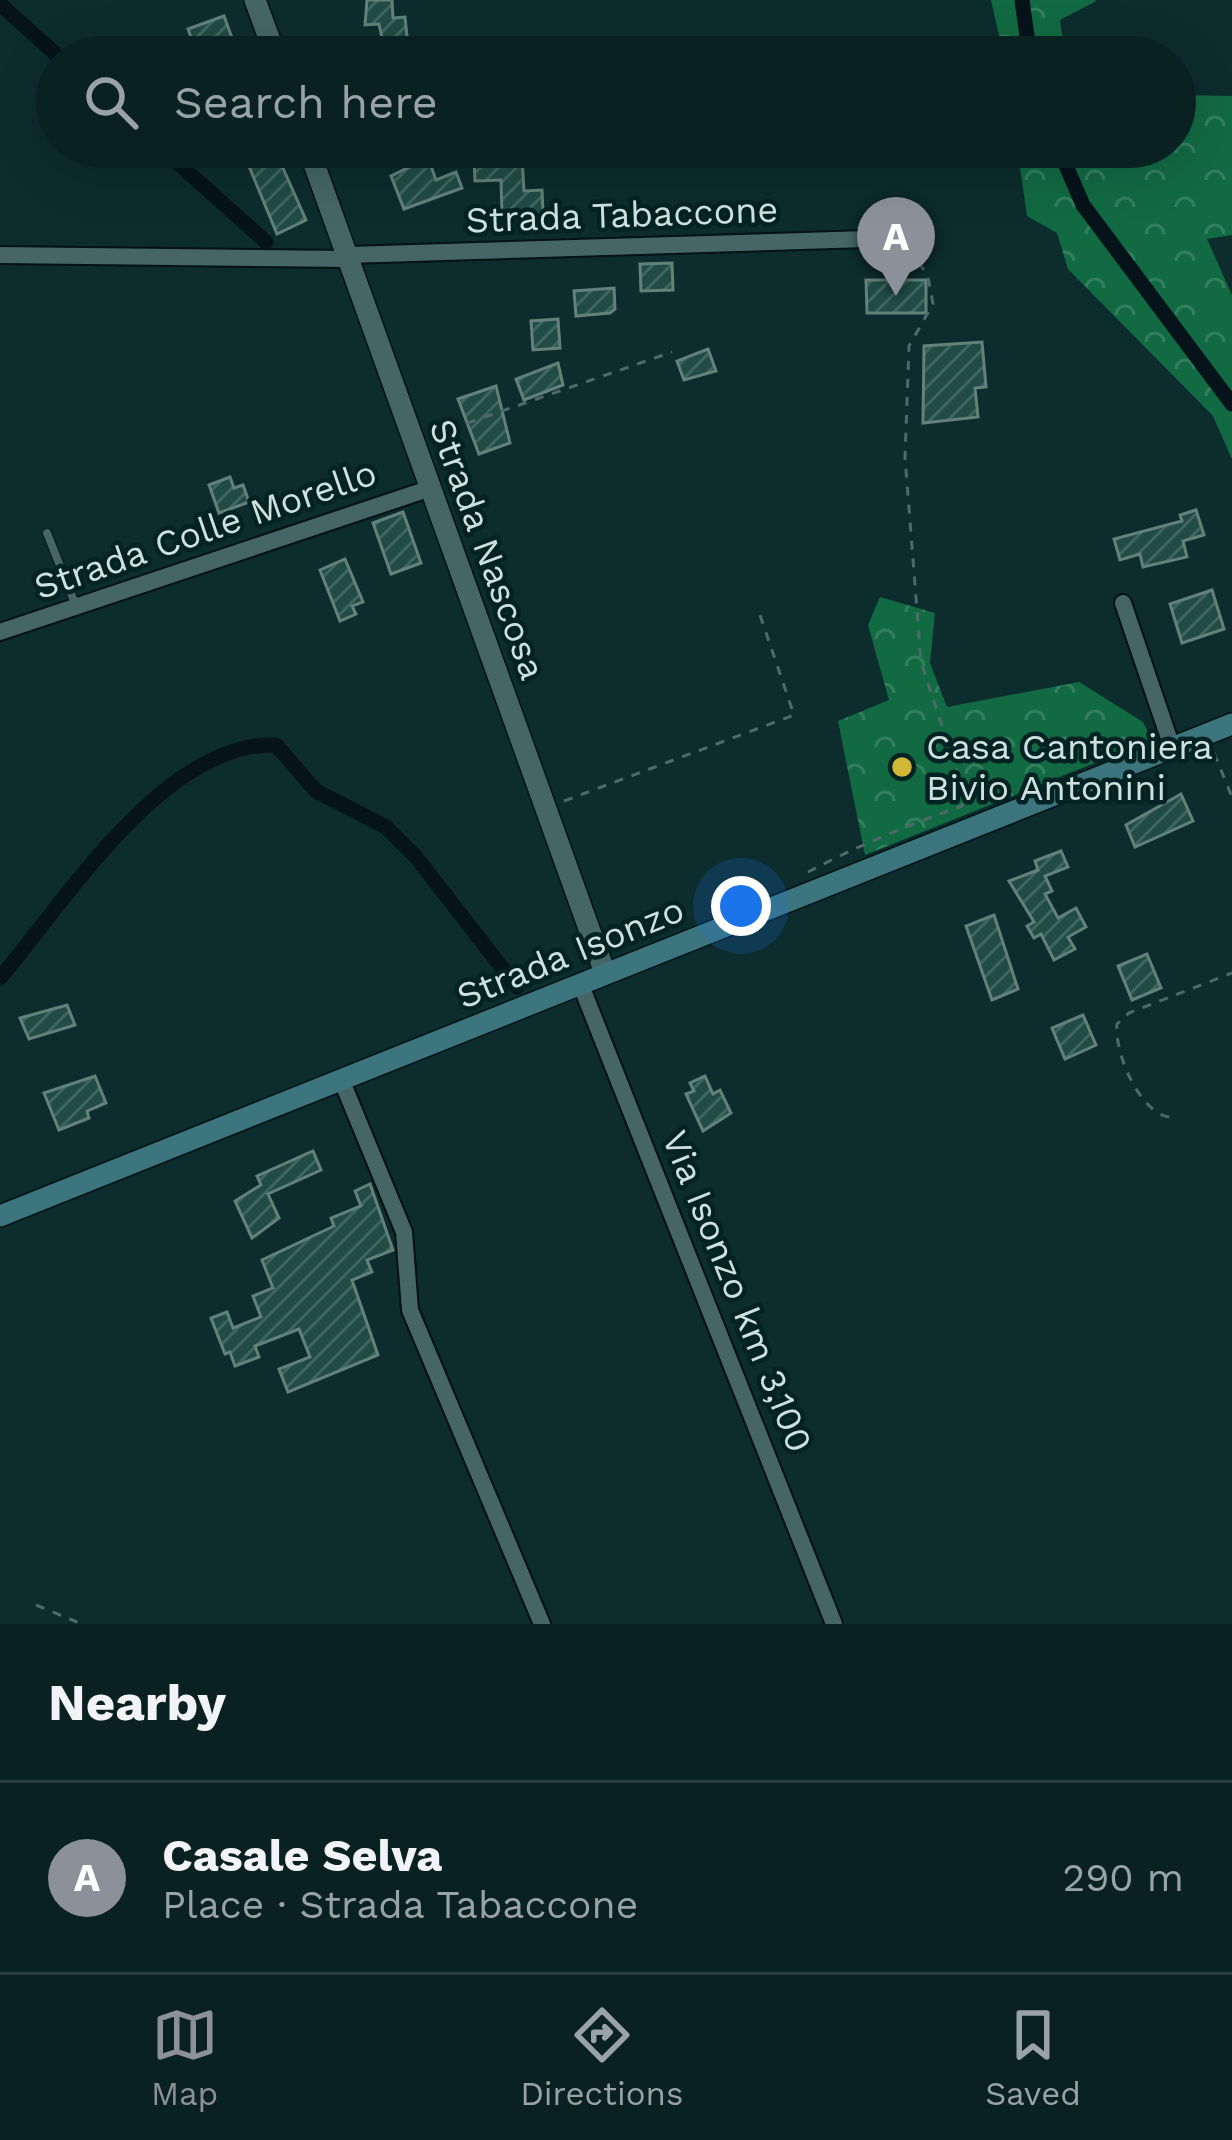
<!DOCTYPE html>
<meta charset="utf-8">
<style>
body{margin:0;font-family:"Work Sans",sans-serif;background:#13292a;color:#f1f3f6}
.you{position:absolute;left:741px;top:906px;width:42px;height:42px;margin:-30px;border:9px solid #fff;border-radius:50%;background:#1a73e8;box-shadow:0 0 0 18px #1a73e833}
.badge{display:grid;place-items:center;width:78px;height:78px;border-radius:50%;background:#8c9099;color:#fff;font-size:39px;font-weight:700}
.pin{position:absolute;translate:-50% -99px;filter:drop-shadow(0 3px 6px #0008)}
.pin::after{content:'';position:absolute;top:63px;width:42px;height:36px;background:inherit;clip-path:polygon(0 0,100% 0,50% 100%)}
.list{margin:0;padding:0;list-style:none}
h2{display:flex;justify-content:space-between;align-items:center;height:156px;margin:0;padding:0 48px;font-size:51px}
h2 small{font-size:39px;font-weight:400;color:#99a3a5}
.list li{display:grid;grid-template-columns:78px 1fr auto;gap:36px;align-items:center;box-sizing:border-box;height:192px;padding:0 48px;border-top:3px solid #2a3e40}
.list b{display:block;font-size:45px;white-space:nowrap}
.list p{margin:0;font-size:39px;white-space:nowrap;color:#99a3a5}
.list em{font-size:39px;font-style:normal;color:#99a3a5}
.icon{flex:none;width:66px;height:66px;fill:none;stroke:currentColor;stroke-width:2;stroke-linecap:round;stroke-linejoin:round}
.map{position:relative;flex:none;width:1232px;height:1624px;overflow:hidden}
.search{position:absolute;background:#0a2122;box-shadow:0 12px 48px #0002;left:36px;right:36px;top:36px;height:132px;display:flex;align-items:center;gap:30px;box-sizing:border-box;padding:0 42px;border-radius:66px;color:#99a3a5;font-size:45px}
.sheet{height:348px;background:#0a2122}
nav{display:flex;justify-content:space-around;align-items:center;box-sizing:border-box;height:168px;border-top:3px solid #2a3e40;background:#0a2122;font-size:33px;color:#99a3a5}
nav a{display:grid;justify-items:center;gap:6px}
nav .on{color:#8c9099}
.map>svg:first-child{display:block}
.forest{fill:url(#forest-crowns)}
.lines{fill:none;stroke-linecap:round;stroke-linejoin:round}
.canal{stroke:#06131b;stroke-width:15}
.building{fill:url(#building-hatch);stroke:#638179;stroke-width:3}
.service-casing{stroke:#001314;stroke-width:10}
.minor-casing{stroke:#001314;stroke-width:20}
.tertiary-casing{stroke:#001314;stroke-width:24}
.secondary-casing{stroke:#001314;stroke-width:24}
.path{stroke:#4f696a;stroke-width:3;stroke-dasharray:9 9;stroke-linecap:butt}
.service{stroke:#456566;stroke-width:8}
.minor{stroke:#456566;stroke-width:16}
.tertiary{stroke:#456566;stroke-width:21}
.secondary{stroke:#3d757e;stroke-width:21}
.poi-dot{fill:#d2b736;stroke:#032223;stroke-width:4.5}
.labels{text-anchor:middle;stroke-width:9;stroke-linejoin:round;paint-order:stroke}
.street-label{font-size:36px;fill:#cfe0e0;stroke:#032223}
.poi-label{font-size:36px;fill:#cfe0e0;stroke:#032223;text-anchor:start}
</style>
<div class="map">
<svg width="1232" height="1624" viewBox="0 0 1232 1624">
<defs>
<pattern id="forest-crowns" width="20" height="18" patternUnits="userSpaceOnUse" patternTransform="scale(3)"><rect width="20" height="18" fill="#116a42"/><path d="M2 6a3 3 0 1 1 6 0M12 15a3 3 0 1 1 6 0" fill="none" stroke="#337f5d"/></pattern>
<pattern id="building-hatch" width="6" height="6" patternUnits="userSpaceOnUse" patternTransform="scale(3)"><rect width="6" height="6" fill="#204c43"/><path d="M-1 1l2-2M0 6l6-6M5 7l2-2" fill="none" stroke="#3f665e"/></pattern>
</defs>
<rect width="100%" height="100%" fill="#0d2c2d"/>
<g class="forest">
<polygon points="991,0 1095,0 1096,1 1060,20 1065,57 1004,57"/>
<polygon points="1175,95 1232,96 1232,235 1207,239 1232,295 1232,459 1213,416 1068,269 1057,233 1027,216 1017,147 1175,147"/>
<polygon points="880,597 935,613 930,663 947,707 1079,682 1143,722 1152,740 865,855 838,721 889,700 868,625"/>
</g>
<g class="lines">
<g class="canal">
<polyline points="1022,0 1030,57"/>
<polyline points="0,4 59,57"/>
<polyline points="160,147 266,242"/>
<polyline points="1058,147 1083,205 1232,404"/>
<path d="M0 978C66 900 165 741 276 745L316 791 386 827 416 857 517 987"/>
</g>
</g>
<g class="building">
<polygon points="367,0 392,0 393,18 405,17 408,46 384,48 379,24 365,25"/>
<polygon points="224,16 239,57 198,57 188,29"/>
<polygon points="274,148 306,220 277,234 246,159"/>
<polygon points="428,158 436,180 456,172 462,188 404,209 391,176"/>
<polygon points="522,158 524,191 542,190 543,213 502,214 501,180 475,181 474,159"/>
<polygon points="672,263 673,290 641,291 640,264"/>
<polygon points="866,280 926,280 926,313 867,313"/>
<polygon points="614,288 615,309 610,313 576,316 574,291"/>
<polygon points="558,319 560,348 533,350 531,321"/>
<polygon points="982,342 986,387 975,388 978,417 923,423 924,346"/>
<polygon points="708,349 716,371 684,380 677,361"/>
<polygon points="558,363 563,385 524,400 516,379"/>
<polygon points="496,386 510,443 479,454 458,399"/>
<polygon points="230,477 234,488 243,485 249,502 219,513 209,485"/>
<polygon points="1196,510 1204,535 1183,541 1187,557 1143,567 1140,554 1120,560 1114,539 1182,521 1180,515"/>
<polygon points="403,512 421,563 391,574 373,523"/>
<polygon points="345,559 363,602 352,606 356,614 340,621 320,570"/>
<polygon points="1212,590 1224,629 1182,643 1170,604"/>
<polygon points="1181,794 1193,821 1135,847 1126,825"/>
<polygon points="1061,851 1068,867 1045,876 1052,891 1045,894 1058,918 1076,908 1086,927 1068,937 1075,949 1054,960 1041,934 1034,938 1027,926 1034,922 1009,881 1038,870 1035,861"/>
<polygon points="994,915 1018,989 992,1000 966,926"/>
<polygon points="1147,954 1161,988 1132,1000 1118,966"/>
<polygon points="67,1005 75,1025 29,1039 20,1018"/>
<polygon points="1083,1015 1096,1045 1065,1059 1052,1028"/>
<polygon points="95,1076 106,1103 87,1111 89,1118 59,1130 44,1093"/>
<polygon points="705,1076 713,1094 720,1090 731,1113 703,1131 686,1094 694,1091 690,1083"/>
<polygon points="313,1151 321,1170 268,1194 279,1218 252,1238 235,1201 261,1185 257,1176"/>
<polygon points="370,1184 393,1250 367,1260 372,1272 352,1280 378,1355 288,1392 279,1369 310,1357 299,1329 255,1346 259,1357 235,1366 230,1352 225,1354 211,1318 227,1312 233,1328 261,1317 253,1296 273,1288 262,1260 334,1226 331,1218 361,1206 355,1191"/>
</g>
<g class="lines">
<g class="service-casing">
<polyline id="service" points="47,533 76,606"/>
</g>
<g class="minor-casing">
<g id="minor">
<polyline points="0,255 349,259"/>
<polyline points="348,255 898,238"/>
<polyline points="1123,603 1172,747"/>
<polyline points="0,632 431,488"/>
<polyline points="580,983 834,1624"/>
<polyline points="341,1079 404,1232 410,1310 542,1624"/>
</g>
</g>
<g class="tertiary-casing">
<g id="tertiary">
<polyline points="255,0 276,57"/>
<polyline points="308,147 605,973"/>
</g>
</g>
<g class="secondary-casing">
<polyline id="secondary" points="0,1216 1232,724"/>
</g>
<g class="path">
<polyline points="433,435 672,352"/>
<polyline points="1214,753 1232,797"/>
<polyline points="564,801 794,715 760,615"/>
<path d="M808 872C855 847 908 825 962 806L965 796 921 662 905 457 909 346 933 304 928 277 909 246"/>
<path d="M1169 1117C1140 1113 1114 1053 1117 1024L1129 1013 1232 973"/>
<polyline points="36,1605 82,1624"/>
</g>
<use href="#service" class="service"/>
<use href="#minor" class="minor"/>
<use href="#tertiary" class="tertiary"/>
<use href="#secondary" class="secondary"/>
</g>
<circle class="poi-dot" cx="902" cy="767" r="12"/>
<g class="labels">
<g class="street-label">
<text transform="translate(622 214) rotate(-2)" y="13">Strada Tabaccone</text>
<text transform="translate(205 529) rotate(-19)" y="13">Strada Colle Morello</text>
<text transform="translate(488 549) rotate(70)" y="13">Strada Nascosa</text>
<text transform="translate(570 952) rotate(-22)" y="13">Strada Isonzo</text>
<text transform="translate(738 1291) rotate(68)" y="13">Via Isonzo km 3,100</text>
</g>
<g class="poi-label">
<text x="926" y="759">Casa Cantoniera<tspan x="926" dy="41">Bivio Antonini</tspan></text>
</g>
</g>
</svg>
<div class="you"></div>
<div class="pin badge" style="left:896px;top:296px">A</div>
<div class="search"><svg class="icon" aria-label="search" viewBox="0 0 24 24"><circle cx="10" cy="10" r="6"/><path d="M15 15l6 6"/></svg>Search here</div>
</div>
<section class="sheet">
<h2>Nearby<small></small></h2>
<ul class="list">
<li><span class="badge">A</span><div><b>Casale Selva</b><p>Place · Strada Tabaccone</p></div><em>290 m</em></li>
</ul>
</section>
<nav>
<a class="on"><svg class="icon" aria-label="map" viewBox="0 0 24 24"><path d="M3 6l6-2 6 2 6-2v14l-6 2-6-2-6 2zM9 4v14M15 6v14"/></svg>Map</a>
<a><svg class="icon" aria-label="directions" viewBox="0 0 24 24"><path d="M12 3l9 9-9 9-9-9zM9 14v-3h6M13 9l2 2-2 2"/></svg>Directions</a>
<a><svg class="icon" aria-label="saved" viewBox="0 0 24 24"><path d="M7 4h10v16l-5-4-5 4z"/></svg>Saved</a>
</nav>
